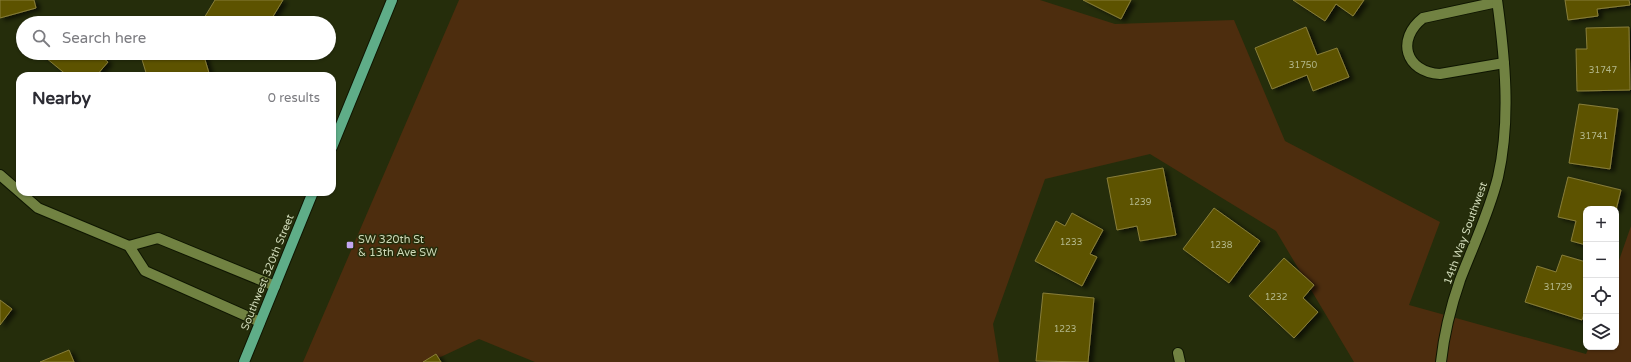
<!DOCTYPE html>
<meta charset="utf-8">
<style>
body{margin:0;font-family:"Varela Round",sans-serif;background:#f7f7f7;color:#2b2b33}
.controls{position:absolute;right:12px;bottom:12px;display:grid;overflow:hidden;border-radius:8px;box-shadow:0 1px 3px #0004}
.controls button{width:36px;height:36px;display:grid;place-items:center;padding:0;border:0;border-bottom:1px solid #e1e1e2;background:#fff;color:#2b2b33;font:20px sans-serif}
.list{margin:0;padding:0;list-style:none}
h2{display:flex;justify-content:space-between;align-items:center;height:52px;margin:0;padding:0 16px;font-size:17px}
h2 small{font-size:13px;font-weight:400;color:#7c7c81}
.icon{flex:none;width:22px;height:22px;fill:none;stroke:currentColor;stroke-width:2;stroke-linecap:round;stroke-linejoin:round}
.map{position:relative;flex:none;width:1631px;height:362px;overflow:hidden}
.search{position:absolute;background:#fff;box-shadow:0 1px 3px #0004;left:16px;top:16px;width:320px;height:44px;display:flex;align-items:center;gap:10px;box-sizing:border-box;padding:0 14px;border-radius:22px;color:#7c7c81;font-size:15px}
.panel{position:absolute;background:#fff;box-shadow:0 1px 3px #0004;left:16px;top:72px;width:320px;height:124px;border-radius:12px}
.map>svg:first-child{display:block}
.green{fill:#4d2d0e}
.building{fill:#5d5302;stroke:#887e39;filter:url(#shadow)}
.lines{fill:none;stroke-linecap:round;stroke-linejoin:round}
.minor-casing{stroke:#0e1500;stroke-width:12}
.major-casing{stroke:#0e1500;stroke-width:12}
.minor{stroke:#718242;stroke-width:10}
.major{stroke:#5fad88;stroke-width:10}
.poi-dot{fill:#c3a7f2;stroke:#252d0b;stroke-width:1.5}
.labels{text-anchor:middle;stroke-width:3;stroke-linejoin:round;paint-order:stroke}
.number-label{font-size:9px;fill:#b3b88b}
.street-label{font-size:11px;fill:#d0dab9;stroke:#252d0b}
.poi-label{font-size:11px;fill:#d0dab9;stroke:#252d0b;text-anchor:start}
</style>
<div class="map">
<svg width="1631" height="362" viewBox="0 0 1631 362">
<defs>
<filter id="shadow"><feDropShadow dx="4.5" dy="2.5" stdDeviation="2" flood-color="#0009"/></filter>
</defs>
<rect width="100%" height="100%" fill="#252d0b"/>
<polygon class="green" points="459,0 1040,0 1115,24 1234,20 1285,141 1440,222 1409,305 1586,354 1589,347 1616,347 1616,269 1631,226 1631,362 1354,362 1276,231 1150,154 1045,179 993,324 999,362 535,362 479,339 430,362 303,362"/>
<g class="building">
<polygon points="0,0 34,0 36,8 0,18"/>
<polygon points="215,0 283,0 269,23 201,23"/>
<polygon points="1083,0 1131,0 1121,19"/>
<polygon points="1293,0 1364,0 1353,16 1336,4 1325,21"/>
<polygon points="1565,0 1629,0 1630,5 1597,9 1598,16 1568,20"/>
<polygon points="1306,27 1317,55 1337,48 1349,77 1313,91 1307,75 1272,89 1255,48"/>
<polygon points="1629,27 1630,90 1577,91 1576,49 1587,49 1586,28"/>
<polygon points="40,53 97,53 108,62 96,76 68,76"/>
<polygon points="140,53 203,53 209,73 197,76 147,76"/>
<polygon points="1579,104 1618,109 1610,169 1569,163"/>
<polygon points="1163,168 1176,235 1140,241 1137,226 1117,230 1107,178"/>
<polygon points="1568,177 1621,190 1616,210 1586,209 1586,245 1571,241 1576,221 1558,217"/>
<polygon points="1214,208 1260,241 1229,283 1183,249"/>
<polygon points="1072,213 1103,230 1090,254 1097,257 1082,286 1035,261 1056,221 1065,226"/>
<polygon points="1562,255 1586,262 1586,308 1582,320 1525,302 1537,266 1556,272"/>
<polygon points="1284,258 1314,285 1303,298 1318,312 1294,338 1249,296"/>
<polygon points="1043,293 1094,298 1088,362 1036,361"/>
<polygon points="0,300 12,309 0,325"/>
<polygon points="69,350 74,362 40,362"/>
<polygon points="436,354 441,362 423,362"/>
</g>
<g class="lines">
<g class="minor-casing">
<g id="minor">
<path d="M1497 2 1423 18C1396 39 1405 72 1440 74L1504 63"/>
<polyline points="0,175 38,208 129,246 145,271 260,322"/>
<polyline points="129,246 158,238 275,286"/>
<polyline points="1178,353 1180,362"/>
<path d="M1441 362C1444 334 1451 306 1460 280 1473 246 1489 213 1498 177 1511 120 1505 58 1497 0"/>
</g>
</g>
<g class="major-casing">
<g id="major">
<polyline points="332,147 392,0"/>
<polyline points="244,362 313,192"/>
</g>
</g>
<use href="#minor" class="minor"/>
<use href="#major" class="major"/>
</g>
<rect class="poi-dot" x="346" y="241" width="8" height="8" rx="2"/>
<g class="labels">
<g class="number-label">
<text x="1303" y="68">31750</text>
<text x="1603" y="73">31747</text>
<text x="1594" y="139">31741</text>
<text x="1140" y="205">1239</text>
<text x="1071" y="245">1233</text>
<text x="1221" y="248">1238</text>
<text x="1558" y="290">31729</text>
<text x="1276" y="300">1232</text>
<text x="1065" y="332">1223</text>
</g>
<g class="street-label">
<text transform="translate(1465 233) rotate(-70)" y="4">14th Way Southwest</text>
<text transform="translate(267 272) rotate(-68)" y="4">Southwest 320th Street</text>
</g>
<g class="poi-label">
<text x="358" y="243">SW 320th St<tspan x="358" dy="13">&amp; 13th Ave SW</tspan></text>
</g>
</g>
</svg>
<div class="controls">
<button>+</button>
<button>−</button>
<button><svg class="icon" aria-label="locate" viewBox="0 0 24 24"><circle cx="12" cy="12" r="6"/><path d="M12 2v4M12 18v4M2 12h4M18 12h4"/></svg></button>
<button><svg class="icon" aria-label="layers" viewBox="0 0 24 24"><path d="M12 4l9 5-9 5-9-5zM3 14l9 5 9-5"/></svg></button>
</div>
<div class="search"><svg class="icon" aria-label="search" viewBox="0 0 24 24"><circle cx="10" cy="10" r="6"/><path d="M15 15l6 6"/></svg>Search here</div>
<section class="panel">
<h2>Nearby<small>0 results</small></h2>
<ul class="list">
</ul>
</section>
</div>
